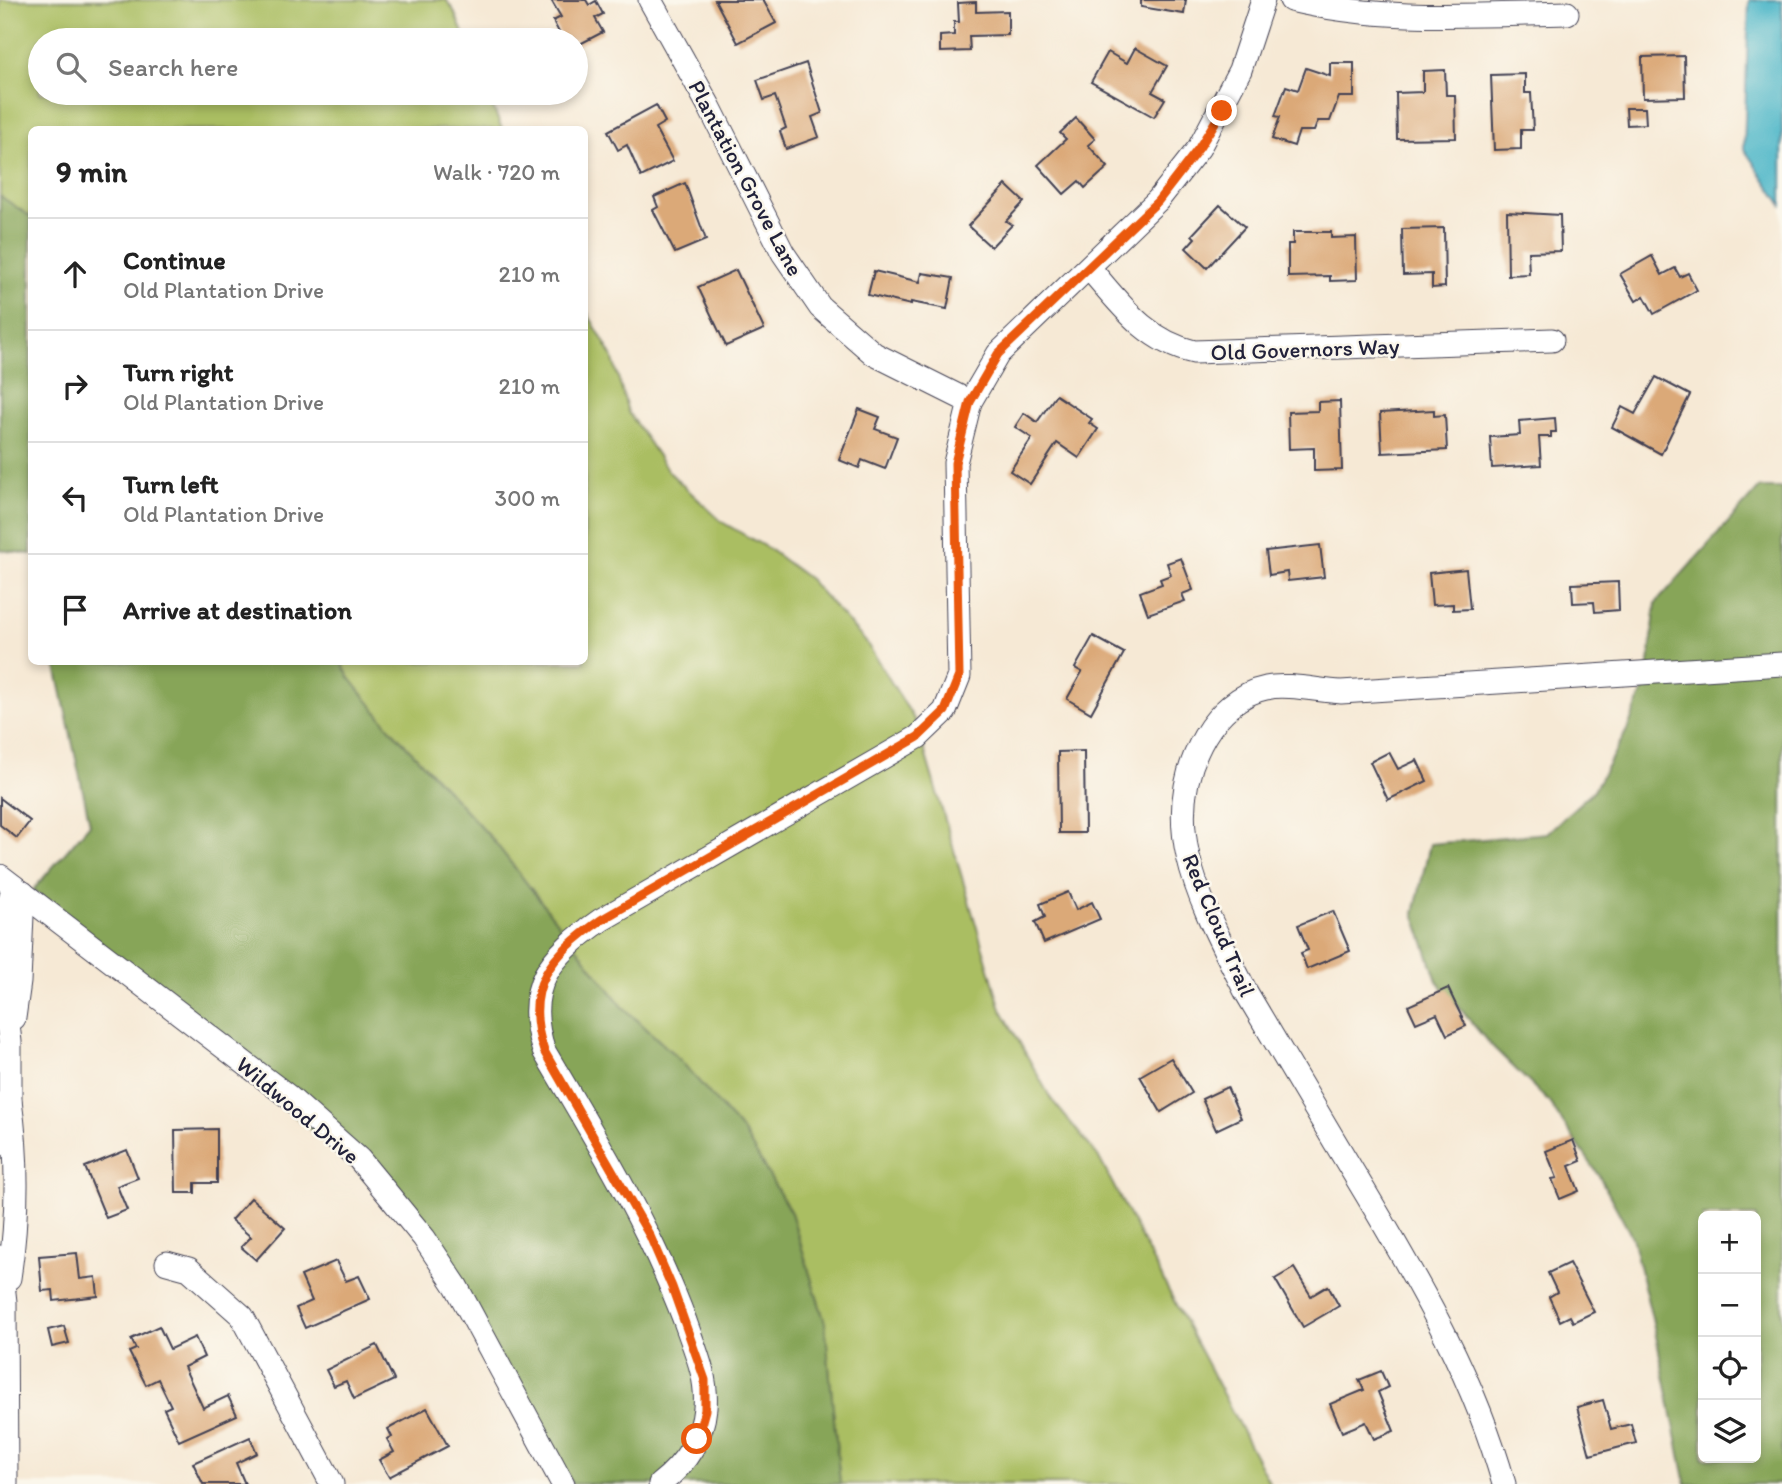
<!DOCTYPE html>
<meta charset="utf-8">
<style>
body{margin:0;font-family:Itim,sans-serif;background:#f6f6f6;color:#222}
.controls{position:absolute;right:21px;bottom:21px;display:grid;overflow:hidden;border-radius:10px;box-shadow:0 4px 10px #0003}
.controls button{width:63px;height:63px;display:grid;place-items:center;padding:0;border:0;border-bottom:2px solid #e0e0e0;background:#fff;color:#222;font:35px sans-serif}
.stop{position:absolute;width:21px;height:21px;margin:-16px;border:5px solid #ea580c;border-radius:50%;background:#fff}
.stop.end{background:#ea580c;border-color:#fff;box-shadow:0 2px 7px #0008}
.list{margin:0;padding:0;list-style:none}
h2{display:flex;justify-content:space-between;align-items:center;height:91px;margin:0;padding:0 28px;font-size:30px}
h2 small{font-size:23px;font-weight:400;color:#767676}
.list li{display:grid;grid-template-columns:46px 1fr auto;gap:21px;align-items:center;box-sizing:border-box;height:112px;padding:0 28px;border-top:2px solid #e0e0e0}
.list b{display:block;font-size:26px;white-space:nowrap}
.list p{margin:0;font-size:23px;white-space:nowrap;color:#767676}
.list em{font-size:23px;font-style:normal;color:#767676}
.icon{flex:none;width:38px;height:38px;fill:none;stroke:currentColor;stroke-width:2;stroke-linecap:round;stroke-linejoin:round}
.map{position:relative;flex:none;width:1782px;height:1484px;overflow:hidden}
.search{position:absolute;background:#fff;box-shadow:0 4px 10px #0003;left:28px;top:28px;width:560px;height:77px;display:flex;align-items:center;gap:18px;box-sizing:border-box;padding:0 24px;border-radius:38px;color:#767676;font-size:26px}
.panel{position:absolute;background:#fff;box-shadow:0 4px 10px #0003;left:28px;top:126px;width:560px;height:539px;border-radius:10px}
.map>svg:first-child{display:block}
.green{fill:#aabe62;stroke:#66704e;stroke-width:2}
.forest{fill:#87a558;stroke:#54644a;stroke-width:2;fill-rule:evenodd}
.water{fill:#4cb6c8;stroke:#376c82;stroke-width:2}
.building{fill:#dba978}
.lines{fill:none;stroke-linecap:round;stroke-linejoin:round}
.minor-casing{stroke:#424052;stroke-width:25}
.minor{stroke:#fff;stroke-width:23}
.route{stroke:#ea580c;stroke-width:9}
.labels{text-anchor:middle;stroke-width:5;stroke-linejoin:round;paint-order:stroke}
.street-label{font-size:23px;fill:#22223b;stroke:#fbf7ec}
</style>
<div class="map">
<svg width="1782" height="1484" viewBox="0 0 1782 1484">
<rect width="100%" height="100%" fill="#fbf7ec"/>
<filter id="ink" filterUnits="userSpaceOnUse"><feTurbulence type="fractalNoise" baseFrequency=".0143" numOctaves="2"/><feDisplacementMap in="SourceGraphic" scale="14" xChannelSelector="R" yChannelSelector="G"/><feConvolveMatrix kernelMatrix="1 2 1 2 8 2 1 2 1" color-interpolation-filters="sRGB"/></filter>
<filter id="wash" filterUnits="userSpaceOnUse"><feTurbulence type="fractalNoise" baseFrequency=".00686" numOctaves="4" result="noise"/><feDisplacementMap in="SourceGraphic" scale="28" xChannelSelector="R" yChannelSelector="G"/><feGaussianBlur stdDeviation="1.57" result="paint"/><feColorMatrix in="noise" values="0 0 0 0 0 0 0 0 0 0 0 0 0 0 0 0 0 1.4 0 .05"/><feComposite in="paint" operator="in"/></filter>
<g filter="url(#wash)">
<rect width="100%" height="100%" fill="#f6e9d5"/>
<g class="green">
<polygon points="0,0 446,0 453,9 466,40 40,40 40,93 487,93 502,129 32,130 31,217 0,196"/>
<polygon points="585,309 612,356 628,412 669,472 722,522 769,549 809,579 866,642 916,722 1001,1009 1051,1099 1098,1156 1270,1484 840,1484 825,1323 791,1213 744,1133 680,1060 623,1007 493,840 389,727 349,677 341,662 584,662"/>
</g>
<g class="forest">
<polygon points="0,196 31,217 31,554 0,550"/>
<path d="M1759 488H1782V1484H1686L1655 1331 1632 1237 1598 1174 1548 1101 1487 1041 1437 981 1414 913 1430 844 1547 833 1594 790 1627 730 1647 680 1656 603ZM1703 1216H1756V1458H1703Z"/>
<polygon points="55,662 341,662 349,677 389,727 493,840 623,1007 680,1060 744,1133 791,1213 825,1323 840,1484 572,1484 429,1232 33,890 90,824"/>
</g>
<polygon class="water" points="1749,0 1782,0 1782,205 1744,149"/>
<g id="blocks">
<g class="building">
<polygon points="551,0 586,0 589,5 596,1 603,14 595,18 603,32 576,46 576,40 563,40 553,21 561,17"/>
<polygon points="715,0 763,0 776,23 738,43"/>
<polygon points="1141,0 1186,0 1184,14 1141,7"/>
<polygon points="976,2 976,12 1008,11 1008,35 969,36 970,51 940,52 940,36 954,35 954,22 959,22 958,3"/>
<polygon points="1135,48 1167,66 1152,92 1165,99 1154,117 1091,82 1108,52 1127,63"/>
<polygon points="1684,56 1685,97 1643,98 1642,57"/>
<polygon points="806,63 822,113 812,117 819,137 786,149 780,131 786,128 775,96 764,100 757,80"/>
<polygon points="1330,63 1354,63 1354,97 1339,97 1330,121 1318,121 1314,131 1299,131 1294,146 1272,139 1280,117 1275,116 1286,86 1298,90 1306,68 1330,76"/>
<polygon points="1445,70 1446,95 1455,95 1456,138 1397,139 1396,93 1423,92 1423,71"/>
<polygon points="1525,74 1525,93 1531,93 1533,130 1521,130 1521,149 1494,150 1491,75"/>
<polygon points="656,105 665,122 655,128 673,161 641,177 627,145 618,150 608,131"/>
<polygon points="1626,108 1645,108 1646,124 1627,125"/>
<polygon points="1076,118 1095,139 1088,145 1108,167 1085,188 1079,181 1064,194 1038,165 1066,139 1060,133"/>
<polygon points="685,183 706,240 675,253 653,210 658,207 654,197"/>
<polygon points="1006,185 1024,202 1006,221 1012,225 991,247 968,226"/>
<polygon points="1220,205 1245,227 1207,268 1186,248 1195,238 1192,235"/>
<polygon points="1507,212 1560,215 1561,251 1528,252 1529,274 1508,275"/>
<polygon points="1444,228 1445,287 1432,288 1432,274 1403,275 1402,229"/>
<polygon points="1293,232 1331,232 1331,238 1356,237 1357,280 1330,281 1330,276 1288,277 1288,244 1293,244"/>
<polygon points="1652,256 1662,275 1675,268 1680,277 1688,273 1697,290 1654,314 1644,296 1636,301 1620,274"/>
<polygon points="736,270 764,329 726,346 698,287"/>
<polygon points="874,271 920,282 922,273 953,278 947,309 911,302 911,305 868,295"/>
<polygon points="1656,377 1690,395 1661,454 1612,427 1622,407 1635,414"/>
<polygon points="1056,395 1092,419 1089,423 1098,429 1079,458 1057,443 1030,484 1010,471 1032,438 1015,427 1024,413 1037,422"/>
<polygon points="1340,401 1342,470 1314,471 1314,448 1289,449 1288,412 1318,411 1318,402"/>
<polygon points="859,409 880,417 875,429 897,437 885,469 862,460 859,468 839,460"/>
<polygon points="1434,410 1434,416 1445,415 1447,450 1382,453 1380,413"/>
<polygon points="1555,418 1556,432 1551,432 1551,437 1539,437 1541,465 1492,468 1490,437 1520,435 1519,421"/>
<polygon points="1320,545 1324,577 1288,581 1287,572 1269,575 1266,551"/>
<polygon points="1181,558 1193,590 1182,594 1185,601 1148,614 1140,592 1162,584 1160,579 1171,575 1167,563"/>
<polygon points="1466,569 1470,609 1453,610 1453,604 1432,605 1429,573"/>
<polygon points="1618,582 1619,610 1595,612 1594,602 1573,603 1572,584"/>
<polygon points="1093,636 1124,653 1091,713 1067,699 1082,672 1075,668"/>
<polygon points="1084,751 1085,833 1059,833 1058,752"/>
<polygon points="1389,752 1398,769 1417,760 1427,781 1388,800 1370,762"/>
<polygon points="0,798 30,821 17,838 0,825"/>
<polygon points="1068,892 1076,910 1092,902 1100,919 1044,943 1035,922 1045,917 1040,904"/>
<polygon points="1333,911 1350,951 1307,969 1301,953 1308,950 1298,925"/>
<polygon points="1448,988 1466,1026 1447,1035 1437,1014 1416,1023 1408,1006"/>
<polygon points="1171,1058 1192,1093 1161,1112 1140,1076"/>
<polygon points="1227,1087 1241,1118 1216,1130 1202,1099"/>
<polygon points="217,1129 217,1183 195,1183 195,1193 176,1193 175,1130"/>
<polygon points="1573,1140 1581,1161 1569,1166 1579,1191 1560,1199 1552,1179 1557,1178 1546,1151"/>
<polygon points="127,1150 138,1178 117,1186 127,1210 106,1218 85,1167"/>
<polygon points="251,1198 285,1228 256,1260 241,1247 251,1237 231,1220"/>
<polygon points="77,1253 80,1279 96,1277 98,1296 54,1301 53,1290 42,1291 39,1256"/>
<polygon points="336,1261 346,1281 359,1276 370,1299 305,1328 296,1308 312,1301 301,1276"/>
<polygon points="1569,1263 1594,1312 1573,1322 1570,1316 1560,1321 1549,1297 1557,1292 1548,1273"/>
<polygon points="1294,1268 1311,1296 1328,1286 1339,1306 1303,1327 1275,1279"/>
<polygon points="64,1326 69,1343 52,1347 48,1330"/>
<polygon points="159,1326 170,1349 195,1337 204,1357 184,1367 203,1408 228,1396 237,1415 179,1441 164,1409 171,1406 158,1379 146,1385 129,1352 136,1349 131,1339"/>
<polygon points="377,1345 394,1380 354,1399 346,1381 334,1386 326,1370"/>
<polygon points="1381,1371 1388,1387 1378,1392 1394,1431 1374,1439 1366,1422 1342,1432 1330,1404 1364,1390 1359,1380"/>
<polygon points="1603,1400 1611,1429 1631,1424 1636,1443 1590,1455 1577,1407"/>
<polygon points="427,1408 448,1446 389,1477 379,1460 394,1452 387,1439 392,1437 388,1429"/>
<polygon points="250,1437 257,1453 236,1463 245,1484 203,1484 193,1463"/>
</g>
</g>
</g>
<g filter="url(#ink)">
<use href="#blocks" fill-opacity="0" stroke="#424052" stroke-width="2"/>
<g class="lines">
<g class="minor-casing">
<g id="minor">
<polyline points="650,0 709,106 783,253 820,307 874,354 970,402"/>
<path d="M1291 0C1382 22 1474 15 1567 13"/>
<path d="M1090 269C1121 305 1146 341 1194 352L1552 340"/>
<polyline points="0,876 289,1097 359,1159 424,1238 456,1286 563,1484"/>
<polyline points="0,953 4,920 14,887"/>
<polyline points="0,954 10,1042 10,1101 0,1144"/>
<polyline points="14,1018 19,982 23,893"/>
<path d="M0 1104 10 1101C19 1162 18 1217 9 1278"/>
<polyline points="0,1257 5,1302 6,1484"/>
<polyline points="167,1263 189,1269 242,1316 332,1484"/>
<path d="M660 1484C684 1465 702 1440 705 1408 708 1377 695 1350 685 1321 649 1225 596 1139 544 1051 522 987 551 955 601 920L918 737 945 711 959 676 955 463 970 402 998 354 1158 200 1199 148 1240 70 1263 0"/>
<path d="M1504 1484C1475 1380 1423 1290 1368 1197 1327 1129 1287 1061 1246 992 1205 910 1153 825 1205 736 1218 714 1240 693 1266 688 1287 683 1319 691 1341 692L1782 664"/>
</g>
</g>
<use href="#minor" class="minor"/>
</g>
</g>
<g class="lines" filter="url(#ink)">
<path class="route" d="M697 1439 705 1410V1380L672 1287 650 1236 544 1051C522 987 551 955 601 920L918 737 945 711 959 676 955 463 970 402 998 354 1158 201 1199 148 1222 111"/>
</g>
<g class="labels">
<g class="street-label">
<text transform="translate(746 178) rotate(62)" y="8">Plantation Grove Lane</text>
<text transform="translate(1305 349) rotate(-2)" y="8">Old Governors Way</text>
<text transform="translate(1219 925) rotate(67)" y="8">Red Cloud Trail</text>
<text transform="translate(298 1110) rotate(40)" y="8">Wildwood Drive</text>
</g>
</g>
</svg>
<div class="controls">
<button>+</button>
<button>−</button>
<button><svg class="icon" aria-label="locate" viewBox="0 0 24 24"><circle cx="12" cy="12" r="6"/><path d="M12 2v4M12 18v4M2 12h4M18 12h4"/></svg></button>
<button><svg class="icon" aria-label="layers" viewBox="0 0 24 24"><path d="M12 4l9 5-9 5-9-5zM3 14l9 5 9-5"/></svg></button>
</div>
<div class="stop" style="left:697px;top:1439px"></div>
<div class="stop end" style="left:1222px;top:111px"></div>
<div class="search"><svg class="icon" aria-label="search" viewBox="0 0 24 24"><circle cx="10" cy="10" r="6"/><path d="M15 15l6 6"/></svg>Search here</div>
<section class="panel">
<h2>9 min<small>Walk · 720 m</small></h2>
<ul class="list">
<li><svg class="icon" aria-label="ahead" viewBox="0 0 24 24"><path d="M12 20V5M6 11l6-6 6 6"/></svg><div><b>Continue</b><p>Old Plantation Drive</p></div><em>210 m</em></li>
<li><svg class="icon" aria-label="right" viewBox="0 0 24 24"><path d="M7 20v-9h11M14 6l5 5-5 5"/></svg><div><b>Turn right</b><p>Old Plantation Drive</p></div><em>210 m</em></li>
<li><svg class="icon" aria-label="left" viewBox="0 0 24 24"><path d="M17 20v-9H6M10 6l-5 5 5 5"/></svg><div><b>Turn left</b><p>Old Plantation Drive</p></div><em>300 m</em></li>
<li><svg class="icon" aria-label="arrive" viewBox="0 0 24 24"><path d="M6 21V4h12l-3 4 3 4H6"/></svg><div><b>Arrive at destination</b></div></li>
</ul>
</section>
</div>
